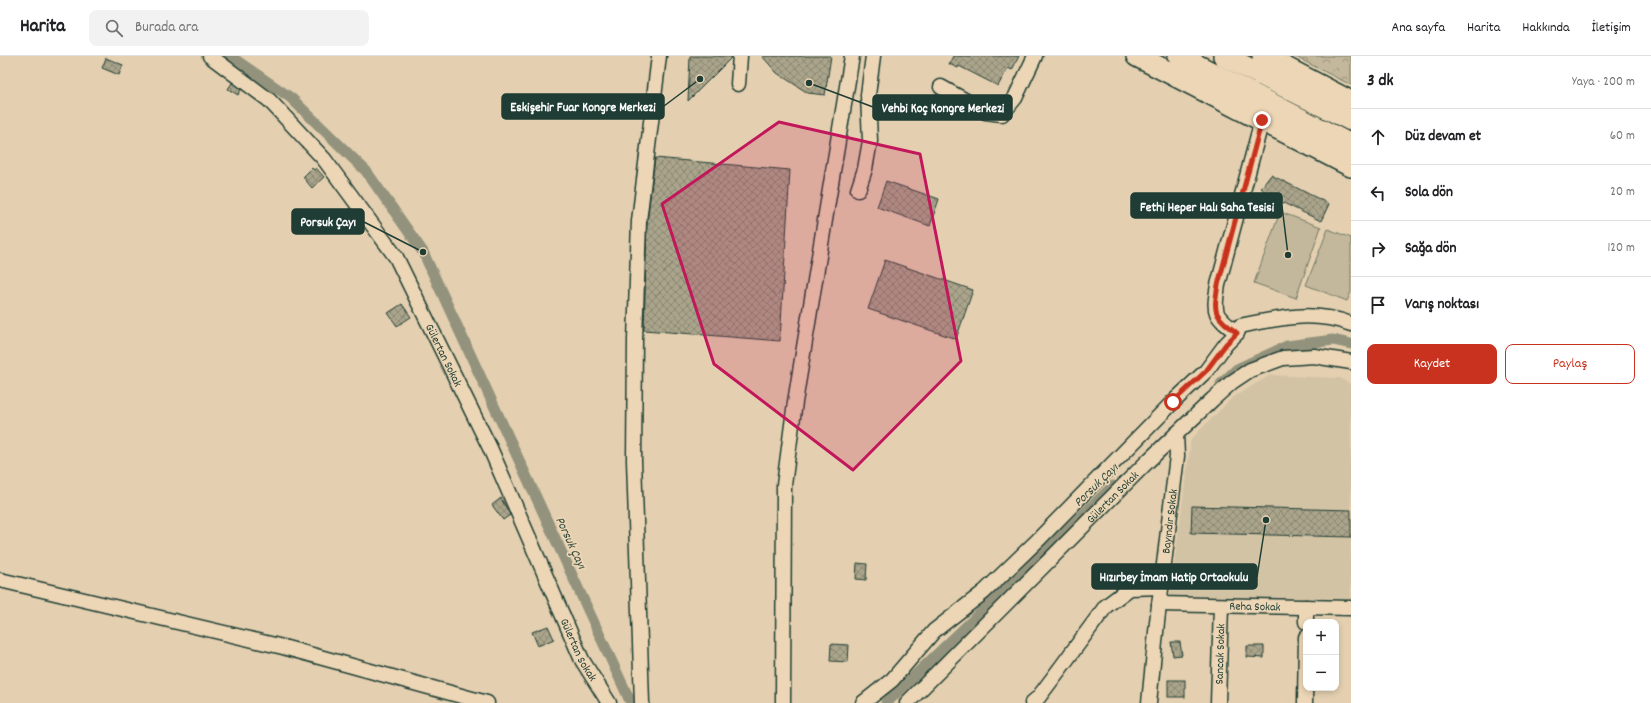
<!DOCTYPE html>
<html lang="tr">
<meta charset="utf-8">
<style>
body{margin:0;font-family:Dekko,sans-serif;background:#f2f2f2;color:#202124}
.controls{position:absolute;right:12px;bottom:12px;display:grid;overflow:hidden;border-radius:8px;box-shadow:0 2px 6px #0003}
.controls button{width:36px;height:36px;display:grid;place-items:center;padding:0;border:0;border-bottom:1px solid #e0e0e0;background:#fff;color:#202124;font:20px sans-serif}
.stop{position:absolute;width:12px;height:12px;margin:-9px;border:3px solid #c8321e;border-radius:50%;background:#fff}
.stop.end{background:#c8321e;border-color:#fff;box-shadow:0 1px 4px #0008}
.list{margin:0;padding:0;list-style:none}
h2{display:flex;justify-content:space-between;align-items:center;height:52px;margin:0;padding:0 16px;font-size:17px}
h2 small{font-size:13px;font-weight:400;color:#757577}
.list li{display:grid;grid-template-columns:26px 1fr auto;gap:12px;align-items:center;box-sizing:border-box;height:56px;padding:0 16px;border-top:1px solid #e0e0e0}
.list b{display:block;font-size:15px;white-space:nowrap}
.list em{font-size:13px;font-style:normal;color:#757577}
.actions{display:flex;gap:8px;padding:12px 16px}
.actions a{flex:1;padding:9px 0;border:1px solid #c8321e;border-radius:8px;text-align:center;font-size:14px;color:#c8321e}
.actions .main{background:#c8321e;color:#fff}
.icon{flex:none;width:22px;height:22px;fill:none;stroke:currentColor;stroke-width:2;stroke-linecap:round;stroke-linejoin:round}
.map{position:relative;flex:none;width:1351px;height:647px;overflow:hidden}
header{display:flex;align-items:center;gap:24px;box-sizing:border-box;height:56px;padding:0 20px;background:#fff;border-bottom:1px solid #e0e0e0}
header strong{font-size:19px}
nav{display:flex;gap:22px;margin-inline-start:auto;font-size:14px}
.search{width:280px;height:36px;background:#f2f2f2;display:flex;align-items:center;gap:10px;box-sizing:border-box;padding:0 14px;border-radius:8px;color:#757577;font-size:15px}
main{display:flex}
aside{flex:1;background:#fff}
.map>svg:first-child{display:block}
.built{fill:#d3c3a5}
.park{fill:url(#park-crowns);stroke:#717a68}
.garden{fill:#c3b79c;stroke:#717a68}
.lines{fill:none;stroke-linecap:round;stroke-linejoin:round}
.canal{stroke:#93937d;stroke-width:11}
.building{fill:url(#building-cross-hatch);stroke:#1f3d34}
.minor-casing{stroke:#1f3d34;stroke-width:17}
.highway-casing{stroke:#1f3d34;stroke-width:24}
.minor{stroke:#ecd6b5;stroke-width:14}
.highway{stroke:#ecd6b5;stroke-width:21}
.route{stroke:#c8321e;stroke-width:5}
.marked{fill:#c2185b;fill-opacity:0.2;stroke:#c2185b;stroke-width:3;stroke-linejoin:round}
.labels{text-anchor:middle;stroke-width:3.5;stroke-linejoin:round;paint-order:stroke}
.street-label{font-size:12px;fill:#1f3d34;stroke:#ecd6b5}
.water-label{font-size:13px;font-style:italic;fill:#304a3f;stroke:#ecd6b5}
.leader{fill:none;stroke:#1f3d34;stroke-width:1.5}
.callout-dot{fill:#1f3d34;stroke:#ecd6b5;stroke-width:1.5}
.callout{fill:#1f3d34;stroke:#1f3d34;stroke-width:1.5}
.callout-label{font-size:13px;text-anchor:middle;font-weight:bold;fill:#fff}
</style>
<header>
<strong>Harita</strong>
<div class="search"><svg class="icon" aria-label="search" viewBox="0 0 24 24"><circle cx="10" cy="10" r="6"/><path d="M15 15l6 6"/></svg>Burada ara</div>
<nav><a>Ana sayfa</a><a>Harita</a><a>Hakkında</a><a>İletişim</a></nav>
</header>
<main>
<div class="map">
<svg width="1351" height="647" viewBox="0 0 1351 647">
<defs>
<pattern id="park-crowns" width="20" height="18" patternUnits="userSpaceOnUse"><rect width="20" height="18" fill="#c3b79c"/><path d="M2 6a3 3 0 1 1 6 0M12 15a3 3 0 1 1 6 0" fill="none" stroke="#9e9680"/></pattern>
<pattern id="building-cross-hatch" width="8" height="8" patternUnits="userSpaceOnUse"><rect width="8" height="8" fill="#aaa48b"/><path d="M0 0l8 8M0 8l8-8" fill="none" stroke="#8a8772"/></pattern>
</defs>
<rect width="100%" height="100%" fill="#e4d0b0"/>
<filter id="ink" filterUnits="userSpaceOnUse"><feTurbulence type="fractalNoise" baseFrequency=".025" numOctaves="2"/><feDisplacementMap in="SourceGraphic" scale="8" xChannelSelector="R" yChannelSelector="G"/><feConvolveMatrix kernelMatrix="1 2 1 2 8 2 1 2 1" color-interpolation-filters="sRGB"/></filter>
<g filter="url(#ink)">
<polygon class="built" points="1270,319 1340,322 1351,328 1351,544 1169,545 1191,383 1232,342"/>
<polygon class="park" points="1294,0 1351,0 1351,29"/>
<g class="garden">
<polygon points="1280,156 1321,171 1296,242 1254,227"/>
<polygon points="1328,173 1351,182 1351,236 1347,245 1306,229"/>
</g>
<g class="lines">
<g class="canal">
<polyline points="230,0 291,42 366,115 423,196 631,647"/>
<polyline points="1221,328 1237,313 1287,290 1333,284 1351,288"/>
<polyline points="886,647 1113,430"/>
</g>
</g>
<g class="building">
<polygon points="690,0 731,0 731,2 688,45"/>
<polygon points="762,0 831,0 825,39 808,37 777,17"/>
<polygon points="953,0 1019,0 1012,14 1008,12 998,30 959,10 958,12 949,8"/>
<polygon points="106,2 123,9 119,19 102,12"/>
<polygon points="232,27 241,34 238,39 228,33"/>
<polygon points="655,102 790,114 780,285 644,274 647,166"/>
<polygon points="312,112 314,114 316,112 324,121 312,132 303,121"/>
<polygon points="1271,119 1329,148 1321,165 1269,140 1261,132"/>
<polygon points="886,125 939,143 930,170 877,151"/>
<polygon points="885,204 973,234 956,283 868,253"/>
<polygon points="402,248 411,261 397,270 388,257"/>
<polygon points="501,442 510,459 503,464 492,449"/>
<polygon points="1192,450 1351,454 1351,481 1191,477"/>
<polygon points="857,507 867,508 866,524 856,523"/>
<polygon points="548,570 554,583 538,590 532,576"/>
<polygon points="1171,586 1180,586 1182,599 1173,600"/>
<polygon points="831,588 849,589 848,606 830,605"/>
<polygon points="1247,590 1264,590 1264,602 1247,601"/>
<rect x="1168" y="624" width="17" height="17"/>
</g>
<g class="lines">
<g class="minor-casing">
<g id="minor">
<path id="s1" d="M210 0 269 44 324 103 396 201 490 392 582 604 609 647"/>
<polyline points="738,28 740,0"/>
<polyline points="941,31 986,56 1002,58 1015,42 1035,0"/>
<polyline points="858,134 865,113 870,85 868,39 873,0"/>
<path d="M1237 277C1214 259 1213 258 1218 229L1262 64"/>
<polyline points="0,524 283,591 487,647"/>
<path id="s2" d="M1159 548 1351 552"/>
<polyline points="1306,566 1306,551"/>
<polyline points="642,647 634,404 635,284 639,165 659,0"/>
<polyline points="783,647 784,429 795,346 852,0"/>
<path d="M863 647 892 624 934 575 984 536 1038 484 1173 346 1206 315 1226 288 1237 277 1240 270C1278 262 1313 254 1351 268"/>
<path id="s3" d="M907 647 1147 406 1213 343 1232 326 1250 314 1283 302 1314 300 1351 306"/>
<polyline points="1032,647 1038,642 1059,614 1106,550 1130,532 1161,531"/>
<path id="s4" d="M1149 647 1157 566 1177 400 1176 378"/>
<path id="s5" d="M1218 647 1221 550"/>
<polyline points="1305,647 1306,581"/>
</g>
</g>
<g class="highway-casing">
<g id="highway">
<polyline points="1137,0 1351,110"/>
<polyline points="1179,0 1351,89"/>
<polyline points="1224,0 1351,64"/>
<polyline points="1263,0 1351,46"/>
</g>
</g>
<use href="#minor" class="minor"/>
<use href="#highway" class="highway"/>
</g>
</g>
<g class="lines" filter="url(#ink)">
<path class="route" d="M1173 346 1206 315 1226 288 1237 277C1214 259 1213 258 1218 229L1262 64"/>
</g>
<path class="marked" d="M779 66 920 98 961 305 853 414 714 308 662 148Z"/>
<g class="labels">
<g class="street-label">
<text dy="4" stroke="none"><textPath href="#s1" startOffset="385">Gülertan Sokak</textPath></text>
<text dy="4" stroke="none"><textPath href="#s3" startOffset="291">Gülertan Sokak</textPath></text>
<text dy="4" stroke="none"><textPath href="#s4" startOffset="183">Bayındır Sokak</textPath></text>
<text dy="4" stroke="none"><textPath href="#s2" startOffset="96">Reha Sokak</textPath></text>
<text dy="4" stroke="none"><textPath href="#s1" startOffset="709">Gülertan Sokak</textPath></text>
<text dy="4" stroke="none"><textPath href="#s5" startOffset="49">Sancak Sokak</textPath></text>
</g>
<g class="water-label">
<text transform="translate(1095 428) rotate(-44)" y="5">Porsuk Çayı</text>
<text transform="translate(572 486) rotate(65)" y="5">Porsuk Çayı</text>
</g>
</g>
<path class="leader" d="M700 23L664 50M809 27L873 51M1288 199L1282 150M423 196L364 166M1266 464L1257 521"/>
<g class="callout-dot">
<circle cx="700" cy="23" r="4"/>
<circle cx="809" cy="27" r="4"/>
<circle cx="1288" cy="199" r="4"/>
<circle cx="423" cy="196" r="4"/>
<circle cx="1266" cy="464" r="4"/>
</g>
<g class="callout">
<rect x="502" y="38" width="162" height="25" rx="4"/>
<rect x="873" y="39" width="139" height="25" rx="4"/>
<rect x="1131" y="137" width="151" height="25" rx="4"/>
<rect x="292" y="153" width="72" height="25" rx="4"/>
<rect x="1092" y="508" width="165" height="25" rx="4"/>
</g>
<g class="callout-label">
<text x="583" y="55">Eskişehir Fuar Kongre Merkezi</text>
<text x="943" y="56">Vehbi Koç Kongre Merkezi</text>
<text x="1207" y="155">Fethi Heper Halı Saha Tesisi</text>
<text x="328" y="170">Porsuk Çayı</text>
<text x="1174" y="525">Hızırbey İmam Hatip Ortaokulu</text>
</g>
</svg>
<div class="controls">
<button>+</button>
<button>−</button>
</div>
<div class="stop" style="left:1173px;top:346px"></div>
<div class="stop end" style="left:1262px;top:64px"></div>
</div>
<aside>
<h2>3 dk<small>Yaya · 200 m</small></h2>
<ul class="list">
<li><svg class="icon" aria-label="ahead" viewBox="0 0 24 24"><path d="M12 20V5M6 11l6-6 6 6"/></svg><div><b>Düz devam et</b></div><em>60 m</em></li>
<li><svg class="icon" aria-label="left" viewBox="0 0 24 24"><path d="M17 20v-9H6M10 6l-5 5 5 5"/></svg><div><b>Sola dön</b></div><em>20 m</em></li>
<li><svg class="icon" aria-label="right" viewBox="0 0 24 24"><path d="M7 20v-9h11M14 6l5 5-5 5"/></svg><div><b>Sağa dön</b></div><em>120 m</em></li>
<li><svg class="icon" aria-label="arrive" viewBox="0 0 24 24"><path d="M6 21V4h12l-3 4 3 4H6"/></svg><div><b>Varış noktası</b></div></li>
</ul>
<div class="actions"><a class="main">Kaydet</a><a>Paylaş</a></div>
</aside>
</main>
